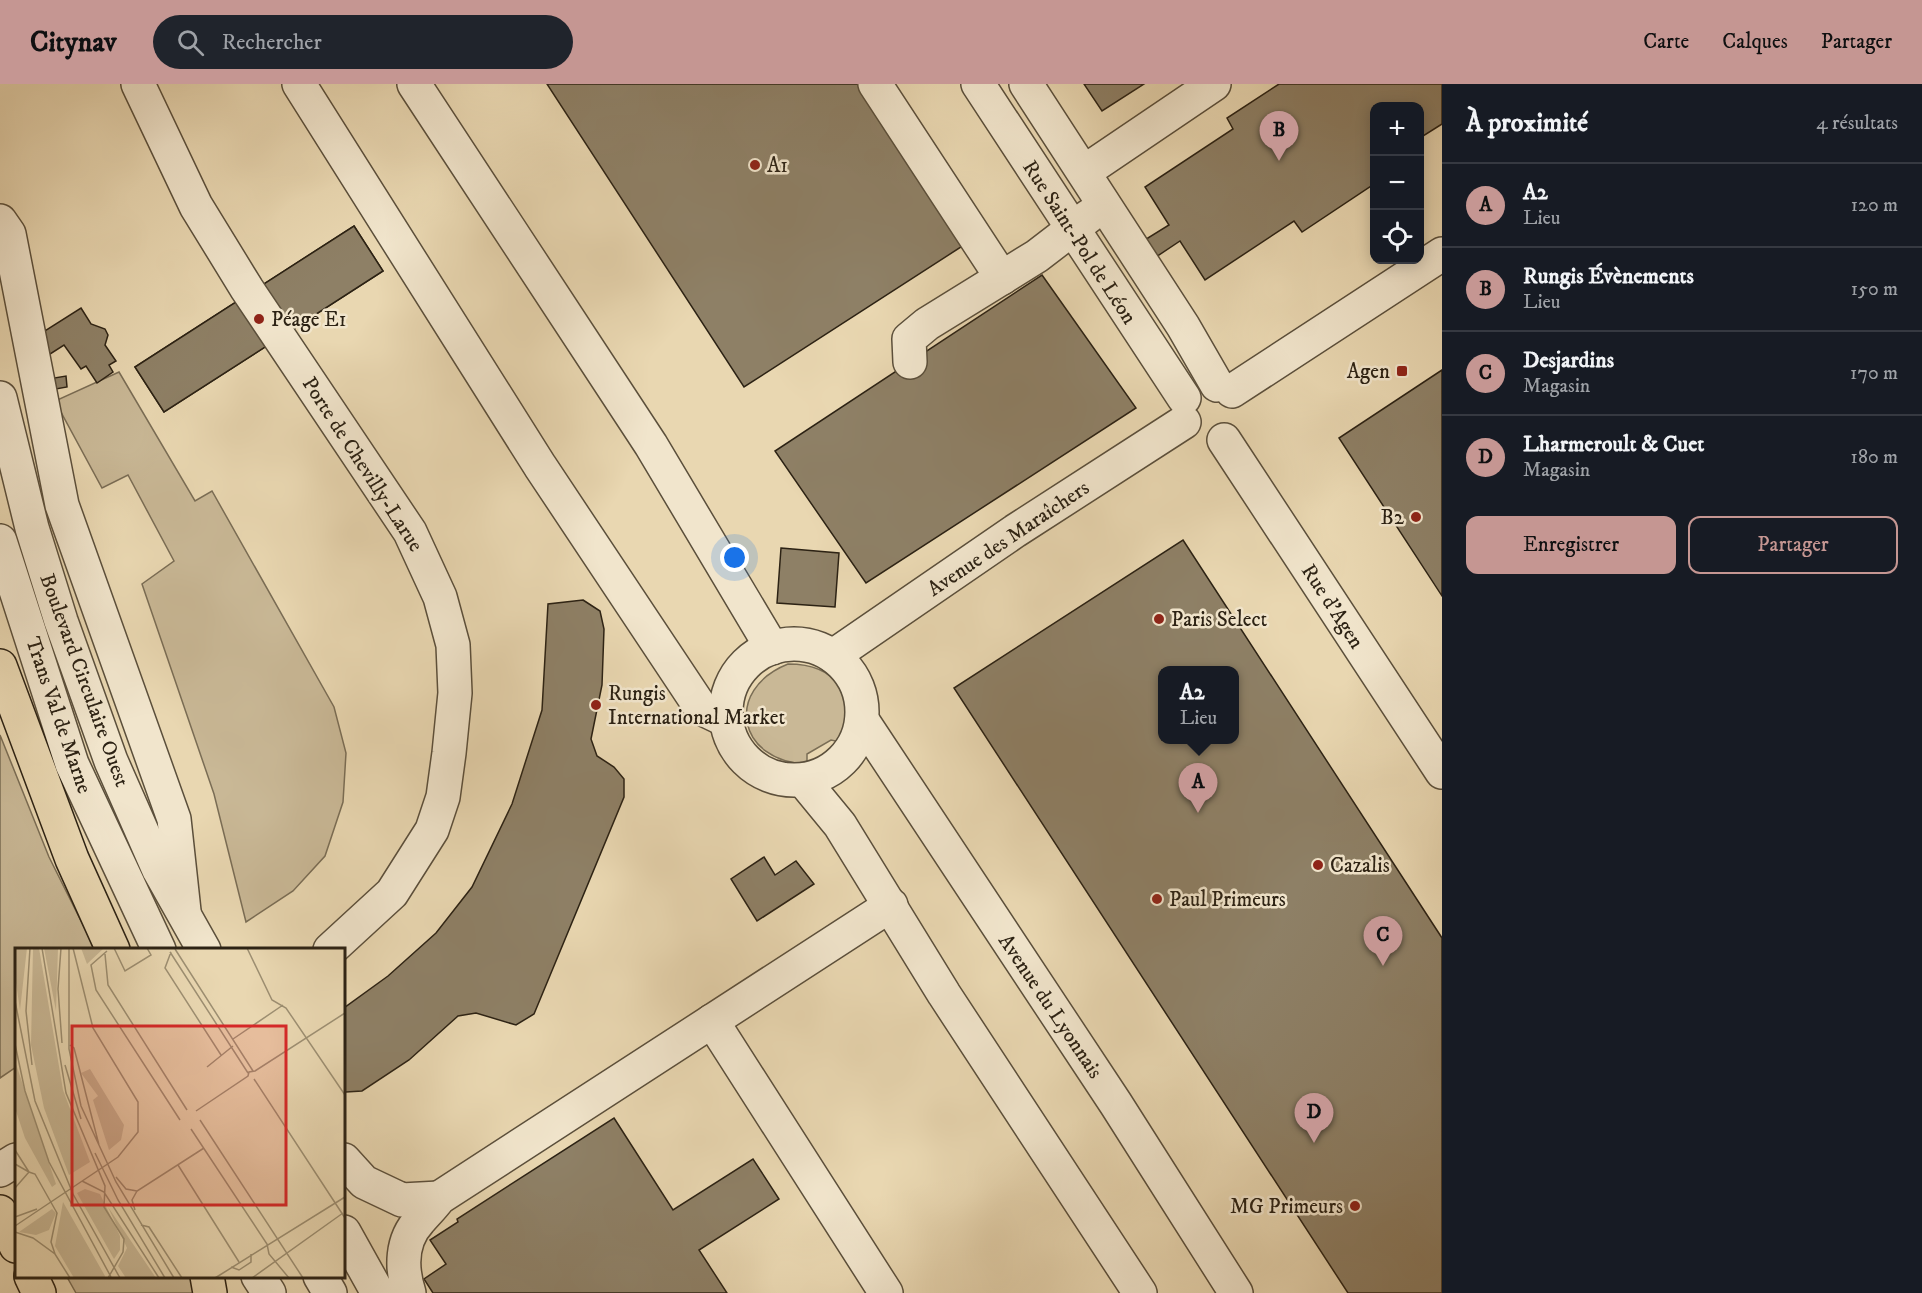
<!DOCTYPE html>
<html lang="fr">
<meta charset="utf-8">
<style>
body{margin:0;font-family:"IM FELL DW Pica",serif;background:#20242c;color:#f1f3f6}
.controls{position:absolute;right:18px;top:18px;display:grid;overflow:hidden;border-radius:12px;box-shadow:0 3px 15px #0003}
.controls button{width:54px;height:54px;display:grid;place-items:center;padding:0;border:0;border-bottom:2px solid #363941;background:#171b24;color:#f1f3f6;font:30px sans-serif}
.you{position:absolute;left:735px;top:474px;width:21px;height:21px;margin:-15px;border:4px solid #fff;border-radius:50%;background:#1a73e8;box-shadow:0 0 0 9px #1a73e833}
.badge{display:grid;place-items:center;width:39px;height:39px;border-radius:50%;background:#c59692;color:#111;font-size:20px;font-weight:700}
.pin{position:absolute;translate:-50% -50px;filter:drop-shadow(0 2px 3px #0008)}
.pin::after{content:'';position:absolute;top:32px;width:21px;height:18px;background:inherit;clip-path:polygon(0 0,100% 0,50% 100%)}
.popup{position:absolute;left:1158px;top:582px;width:81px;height:78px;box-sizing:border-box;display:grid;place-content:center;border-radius:12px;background:#171b24;filter:drop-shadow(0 2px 4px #0005);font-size:20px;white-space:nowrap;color:#9ea1a6}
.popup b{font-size:22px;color:#f1f3f6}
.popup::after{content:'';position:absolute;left:50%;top:100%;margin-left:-12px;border:12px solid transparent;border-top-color:#171b24}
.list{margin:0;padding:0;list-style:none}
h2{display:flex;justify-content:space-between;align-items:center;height:78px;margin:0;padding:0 24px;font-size:26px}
h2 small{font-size:20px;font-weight:400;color:#9ea1a6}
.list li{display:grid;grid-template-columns:39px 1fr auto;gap:18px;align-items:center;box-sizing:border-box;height:84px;padding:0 24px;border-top:2px solid #363941}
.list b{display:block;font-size:22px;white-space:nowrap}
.list p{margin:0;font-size:20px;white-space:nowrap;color:#9ea1a6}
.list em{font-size:20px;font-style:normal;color:#9ea1a6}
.actions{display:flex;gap:12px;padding:18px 24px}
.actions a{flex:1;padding:14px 0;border:2px solid #c59692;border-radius:12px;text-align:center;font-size:21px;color:#c59692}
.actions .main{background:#c59692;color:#111}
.icon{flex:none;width:33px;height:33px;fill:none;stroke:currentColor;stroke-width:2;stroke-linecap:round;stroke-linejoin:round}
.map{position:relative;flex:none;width:1442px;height:1209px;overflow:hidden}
header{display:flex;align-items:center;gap:36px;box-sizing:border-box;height:84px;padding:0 30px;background:#c59692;color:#111}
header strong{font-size:28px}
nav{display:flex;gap:33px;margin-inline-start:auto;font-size:21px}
.search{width:420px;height:54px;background:#20242c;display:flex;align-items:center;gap:15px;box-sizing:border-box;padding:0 21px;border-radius:33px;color:#9ea1a6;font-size:22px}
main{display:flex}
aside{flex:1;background:#171b24}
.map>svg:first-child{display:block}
.green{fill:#c9b896;stroke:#7a6d55;stroke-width:1.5}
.building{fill:#8e8066;stroke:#2c2214;stroke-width:1.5;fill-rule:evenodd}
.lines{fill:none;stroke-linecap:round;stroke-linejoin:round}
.minor-casing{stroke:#5b4f3b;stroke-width:36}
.highway-casing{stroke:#2c2214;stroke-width:36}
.minor{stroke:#f1e5cc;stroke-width:33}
.highway{stroke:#e9d7b1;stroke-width:33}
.poi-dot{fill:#8f2418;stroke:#f1e5cc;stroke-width:2}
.labels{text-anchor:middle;stroke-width:5;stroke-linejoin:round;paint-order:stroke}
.poi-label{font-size:21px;fill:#2c2214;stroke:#f1e5cc;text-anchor:start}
.street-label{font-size:21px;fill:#2c2214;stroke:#f1e5cc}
.inset-road{fill:none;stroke:#9d8f72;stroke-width:1.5}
.view{fill:#d62828;fill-opacity:0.15;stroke:#d62828;stroke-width:3}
.inset-edge{fill:none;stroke:#2c2214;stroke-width:3}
</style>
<header>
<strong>Citynav</strong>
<div class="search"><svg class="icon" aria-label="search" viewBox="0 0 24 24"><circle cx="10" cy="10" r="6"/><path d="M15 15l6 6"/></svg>Rechercher</div>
<nav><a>Carte</a><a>Calques</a><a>Partager</a></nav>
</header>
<main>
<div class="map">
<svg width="1442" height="1209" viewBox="0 0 1442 1209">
<rect width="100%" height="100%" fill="#e9d7b1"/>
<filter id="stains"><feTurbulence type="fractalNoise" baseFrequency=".00333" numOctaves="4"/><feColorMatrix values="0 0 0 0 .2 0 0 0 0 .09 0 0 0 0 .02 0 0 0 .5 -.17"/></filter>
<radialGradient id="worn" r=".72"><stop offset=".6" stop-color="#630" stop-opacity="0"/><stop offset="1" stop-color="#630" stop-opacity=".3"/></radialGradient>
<g class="green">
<polygon points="119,288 195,417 212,407 334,623 346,669 343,718 325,772 293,807 246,838 214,710 142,500 174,477 128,391 102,404 55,317"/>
<path d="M788 580C837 580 859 613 840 658L831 656 807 670V680C738 678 723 606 788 580Z"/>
<polygon points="0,651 49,773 95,865 16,866 16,983 0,994"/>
<polygon points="67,1193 195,1193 197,1209 76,1209"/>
</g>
<g class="building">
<polygon points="547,0 858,0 964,161 744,303"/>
<polygon points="1084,0 1144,0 1102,27"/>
<polygon points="1279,0 1442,0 1442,40 1420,54 1420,22 1374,22 1374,100 1302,148 1294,137 1205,196 1180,157 1153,175 1143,157 1169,141 1145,103 1233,45 1227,34"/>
<polygon points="354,142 383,187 164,328 135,283"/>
<polygon points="354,142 383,187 164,328 135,283"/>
<polygon points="1042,191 1136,324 866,499 775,367"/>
<polygon points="81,224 91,240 105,245 108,251 105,261 116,277 109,281 113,288 97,299 86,282 81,285 64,261 47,272 43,248"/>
<polygon points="1442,286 1442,512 1339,354"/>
<polygon points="66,292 67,303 56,305 54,294"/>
<path d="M1183 456 1442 854V1209H1348L954 604ZM1162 586H1234V656H1162Z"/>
<polygon points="781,464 839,469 835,523 777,519"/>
<polygon points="583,516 600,527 604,545 602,601 591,655 597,672 614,683 624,695 624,713 534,930 516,941 476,929 458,932 409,976 362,1007 346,1008 344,1006 344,924 388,892 436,849 472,803 512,720 542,626 548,520"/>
<polygon points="764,773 775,791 796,777 814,800 757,837 731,795"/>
<polygon points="614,1034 673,1126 753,1075 779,1115 699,1166 727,1209 433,1209 424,1195 446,1180 430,1156 458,1138 457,1135"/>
</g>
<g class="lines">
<g class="minor-casing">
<g id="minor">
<polyline points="138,0 196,122 247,205 410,448 440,513 453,561 455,609 449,669 443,713 432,746 392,809 330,866"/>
<polyline points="299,0 540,382 701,624 726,636"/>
<polyline points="414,0 651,361 772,564"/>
<polyline points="875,0 1002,194"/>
<polyline points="978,0 1184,314"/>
<polyline points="1026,0 1183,242 1217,301"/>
<polyline points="1084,88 1214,0"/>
<polyline points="0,137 9,150 62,421 174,735 184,827"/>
<polyline points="910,278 909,255 927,240 1037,172 1089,132"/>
<polyline points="1232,307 1442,170"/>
<polyline points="0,314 32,444 61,537 111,677 159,786 204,866"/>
<polyline points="1224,356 1442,688"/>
<polyline points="0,457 72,680 159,866"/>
<circle cx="794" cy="628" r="68"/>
<polyline points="833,572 1015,447 1184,338"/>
<polyline points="862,636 1116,1020 1236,1209"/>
<polyline points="803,696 840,741 944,910 1140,1209"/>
<polyline points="712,937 886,1209"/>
<polyline points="344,1076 364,1098 402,1116 439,1114"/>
<polyline points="0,1086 16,1076"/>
<polyline points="344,1148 378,1209"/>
<polyline points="258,1192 269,1209"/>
<polyline points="320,1192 330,1209"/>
<path d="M409 1209C401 1184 401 1156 420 1136 427 1128 433 1122 439 1114L891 821"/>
</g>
</g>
<g class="highway-casing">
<g id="highway">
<polyline points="0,582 72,775 113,866"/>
<polyline points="0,1128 16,1162"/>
<polyline points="31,1192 39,1209"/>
<polyline points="207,1192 210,1209"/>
</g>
</g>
<use href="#minor" class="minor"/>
<use href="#highway" class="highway"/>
</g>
<g class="poi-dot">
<circle cx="755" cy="81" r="6"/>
<circle cx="259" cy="235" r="6"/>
<rect x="1396" y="281" width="12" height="12" rx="3"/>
<circle cx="1416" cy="433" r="6"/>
<circle cx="1159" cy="535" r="6"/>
<circle cx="596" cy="621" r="6"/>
<circle cx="1318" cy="781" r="6"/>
<circle cx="1157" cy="815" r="6"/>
<circle cx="1355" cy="1122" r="6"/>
</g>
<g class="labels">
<g class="poi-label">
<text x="767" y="88">A1</text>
<text x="271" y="242">Péage E1</text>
<text x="1390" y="294" text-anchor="end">Agen</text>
<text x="1404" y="440" text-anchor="end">B2</text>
<text x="1171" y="542">Paris Select</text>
<text x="608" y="616">Rungis<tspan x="608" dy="24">International Market</tspan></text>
<text x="1330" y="788">Cazalis</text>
<text x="1169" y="822">Paul Primeurs</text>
<text x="1343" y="1129" text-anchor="end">MG Primeurs</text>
</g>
<g class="street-label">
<text transform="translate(1080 158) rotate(57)" y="7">Rue Saint-Pol de Léon</text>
<text transform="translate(363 380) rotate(57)" y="7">Porte de Chevilly-Larue</text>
<text transform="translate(1008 454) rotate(-34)" y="7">Avenue des Maraîchers</text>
<text transform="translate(1333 522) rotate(57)" y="7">Rue d'Agen</text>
<text transform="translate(85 596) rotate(70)" y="7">Boulevard Circulaire Ouest</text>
<text transform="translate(59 631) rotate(71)" y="7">Trans Val de Marne</text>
<text transform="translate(1051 922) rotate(56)" y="7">Avenue du Lyonnais</text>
</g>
</g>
<g transform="translate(15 864)">
<rect width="330" height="330" fill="#e9d7b1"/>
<path d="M0 0H12L5 62 0 28ZM18 0H24L48 142 75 214 54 227 29 160 16 97ZM29 0H43L41 63ZM66 0H89L72 16ZM0 113 41 236 37 239 10 190 0 160ZM75 121 109 177 106 192 94 202 78 152 83 148 66 125ZM70 241 85 246 105 288V302L99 311 62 245ZM48 254 90 328 89 330H59L40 298ZM93 259 141 330H111L103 318 112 300ZM37 261 41 265 34 282 21 287 4 284Z" fill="#c9b896"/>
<path class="inset-road" d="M15 0 11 63 17 117M27 0 51 145 90 238 89 259 109 291 108 304 93 330M46 0 43 41 47 95M54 0V101L66 158 101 234 159 330M99 0 110 23 136 7 132 0M232 0 257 52 271 60 330 147M160 1 238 123M92 3 76 17 81 42 165 172M155 4 233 125M156 4 150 20 206 107M90 6 93 37 172 162M0 53 20 153 58 246 105 330M218 91 268 57M0 96 10 143 34 214 96 329M55 97 59 100 84 197M50 117 66 171M192 119 218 98M239 131 330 270M181 163 233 128 234 124 240 123 330 65M185 172 288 330M176 181 252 296 254 306 274 330M0 202 14 224 20 226 42 265 36 294 40 306M80 205 103 252 150 330M0 216 14 224 0 240M163 217 224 314M101 229 111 241 122 243M67 233 89 244 144 330M120 262 117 252 122 243 189 200M0 269 22 261M126 277 134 279 167 330M0 278 103 209 123 184V154L78 80 58 0M0 284 18 290 40 306 55 330M216 319 224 322 236 314V306M200 330 330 249M237 330 328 265"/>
<path class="view" d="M57 78H271V257H57Z"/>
<rect width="330" height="330" class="inset-edge"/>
</g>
<rect width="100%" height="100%" filter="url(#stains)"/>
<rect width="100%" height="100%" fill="url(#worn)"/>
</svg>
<div class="controls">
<button>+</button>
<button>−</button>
<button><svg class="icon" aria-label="locate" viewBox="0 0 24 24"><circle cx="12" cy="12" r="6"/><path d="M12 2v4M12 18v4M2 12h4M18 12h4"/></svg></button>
</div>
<div class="you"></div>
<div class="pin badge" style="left:1198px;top:729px">A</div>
<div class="popup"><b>A2</b>Lieu</div>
<div class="pin badge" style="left:1279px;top:77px">B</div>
<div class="pin badge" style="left:1383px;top:882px">C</div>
<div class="pin badge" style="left:1314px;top:1059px">D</div>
</div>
<aside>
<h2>À proximité<small>4 résultats</small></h2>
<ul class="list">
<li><span class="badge">A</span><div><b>A2</b><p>Lieu</p></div><em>120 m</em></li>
<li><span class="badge">B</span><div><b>Rungis Évènements</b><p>Lieu</p></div><em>150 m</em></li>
<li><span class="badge">C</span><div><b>Desjardins</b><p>Magasin</p></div><em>170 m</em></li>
<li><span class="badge">D</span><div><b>Lharmeroult &amp; Cuet</b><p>Magasin</p></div><em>180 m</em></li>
</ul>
<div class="actions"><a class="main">Enregistrer</a><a>Partager</a></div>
</aside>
</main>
